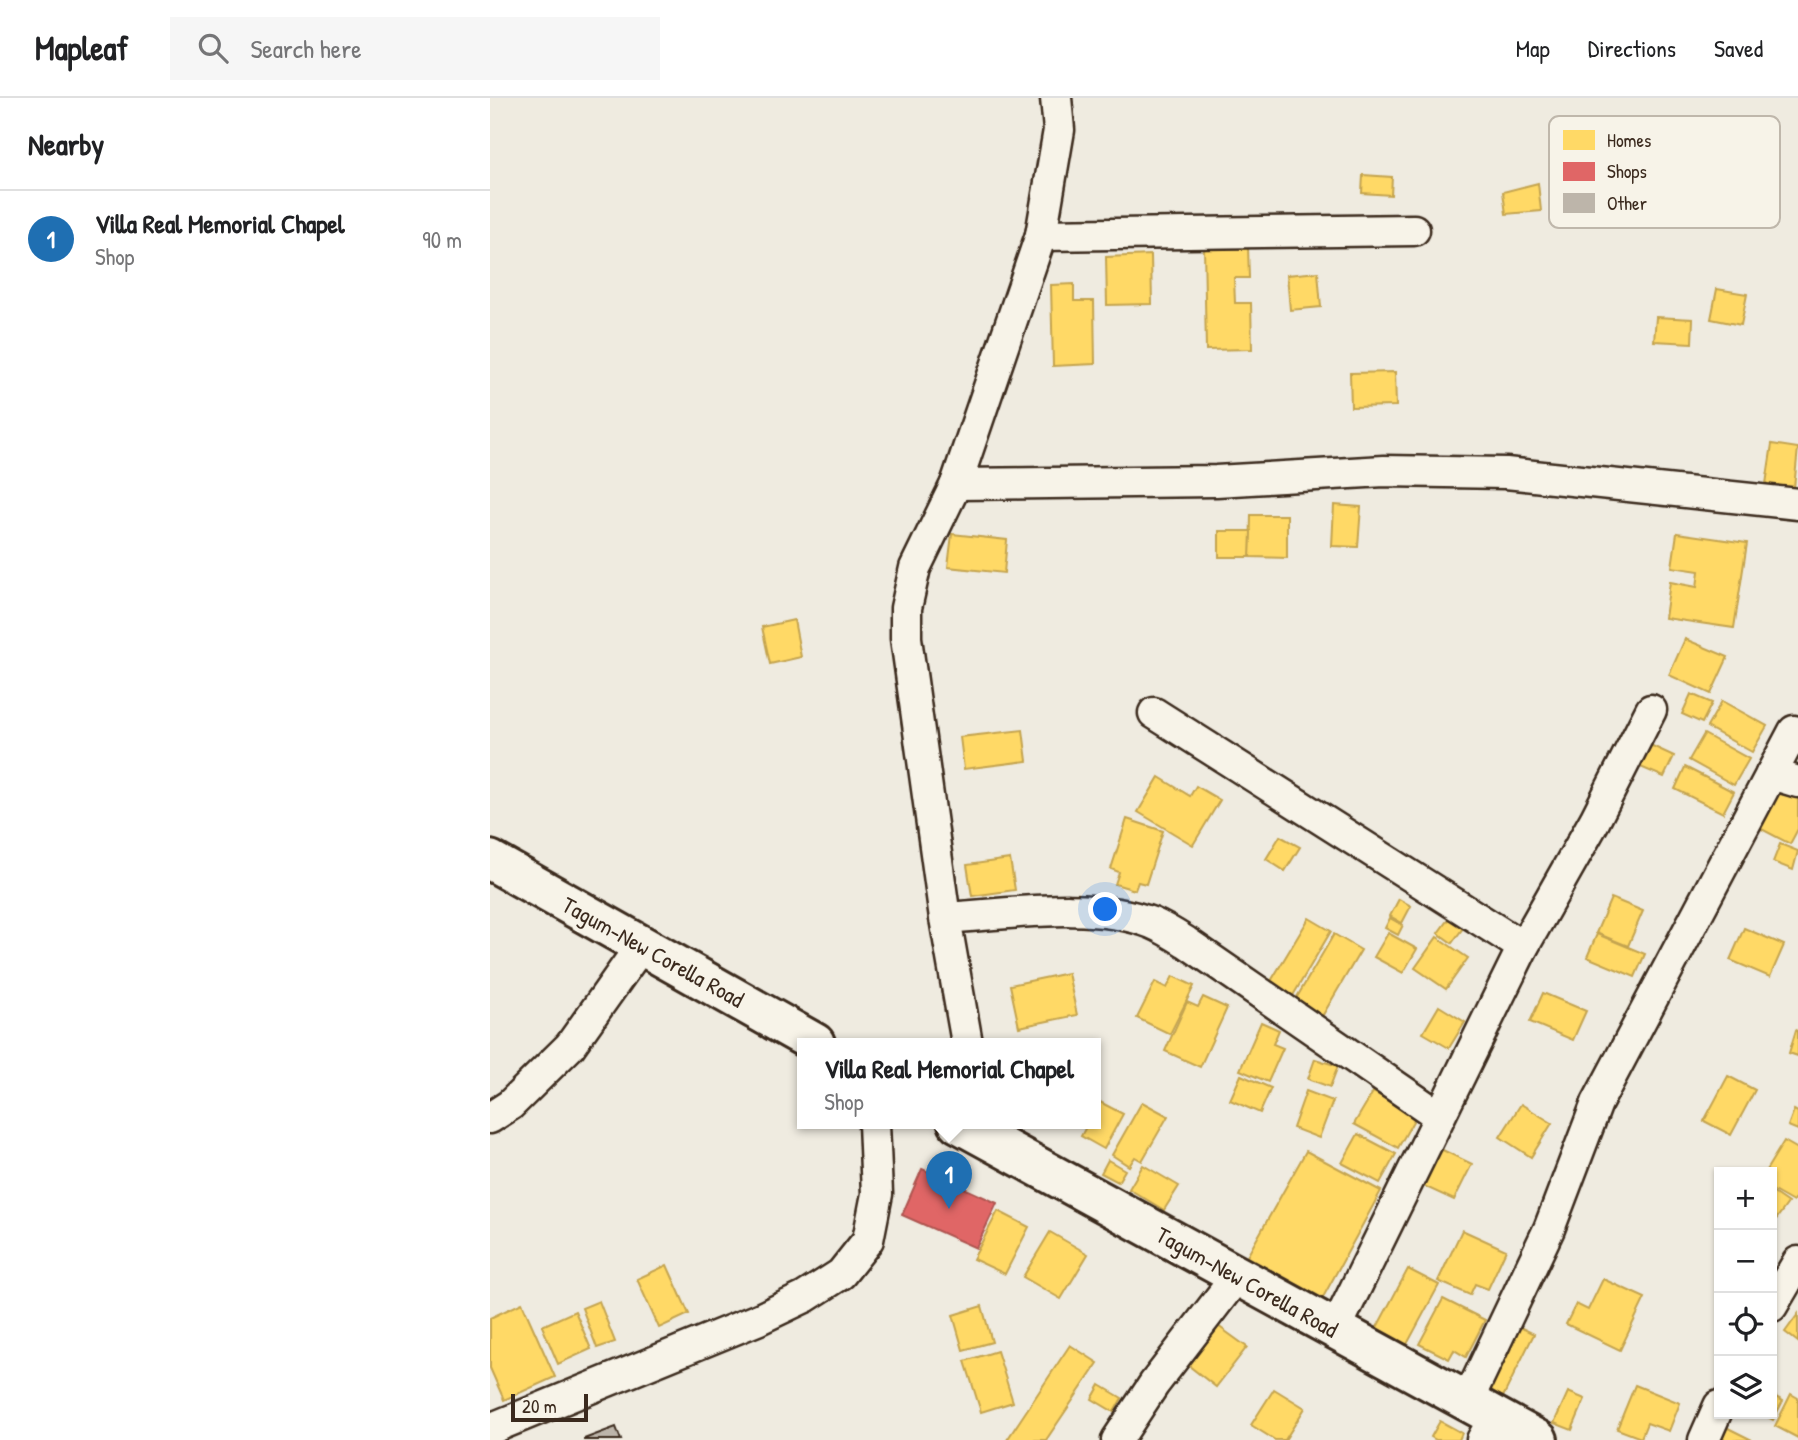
<!DOCTYPE html>
<meta charset="utf-8">
<style>
body{margin:0;font-family:"Patrick Hand",sans-serif;background:#f6f6f6;color:#202124}
.controls{position:absolute;right:21px;bottom:21px;display:grid;overflow:hidden;border-radius:0px;box-shadow:0 2px 5px #0004}
.controls button{width:63px;height:63px;display:grid;place-items:center;padding:0;border:0;border-bottom:2px solid #e0e0e0;background:#fff;color:#202124;font:35px sans-serif}
.scale{position:absolute;left:21px;bottom:18px;width:77px;box-sizing:border-box;padding-left:7px;border:4px solid #3b2a1e;border-top:0;font-size:19px;line-height:24px;white-space:nowrap;color:#3b2a1e;-webkit-text-stroke:5px #f7f3e8;paint-order:stroke}
.you{position:absolute;left:616px;top:812px;width:24px;height:24px;margin:-18px;border:5px solid #fff;border-radius:50%;background:#1a73e8;box-shadow:0 0 0 10px #1a73e833}
.badge{display:grid;place-items:center;width:46px;height:46px;border-radius:50%;background:#1f6fb2;color:#fff;font-size:23px;font-weight:700}
.pin{position:absolute;translate:-50% -58px;filter:drop-shadow(0 2px 4px #0008)}
.pin::after{content:'';position:absolute;top:37px;width:24px;height:21px;background:inherit;clip-path:polygon(0 0,100% 0,50% 100%)}
.popup{position:absolute;left:307px;top:940px;width:304px;height:91px;box-sizing:border-box;display:grid;place-content:center;border-radius:0px;background:#fff;filter:drop-shadow(0 2px 5px #0005);font-size:23px;white-space:nowrap;color:#757577}
.popup b{font-size:26px;color:#202124}
.popup::after{content:'';position:absolute;left:50%;top:100%;margin-left:-14px;border:14px solid transparent;border-top-color:#fff}
.list{margin:0;padding:0;list-style:none}
h2{display:flex;justify-content:space-between;align-items:center;height:91px;margin:0;padding:0 28px;font-size:30px}
h2 small{font-size:23px;font-weight:400;color:#757577}
.list li{display:grid;grid-template-columns:46px 1fr auto;gap:21px;align-items:center;box-sizing:border-box;height:98px;padding:0 28px;border-top:2px solid #e0e0e0}
.list b{display:block;font-size:26px;white-space:nowrap}
.list p{margin:0;font-size:23px;white-space:nowrap;color:#757577}
.list em{font-size:23px;font-style:normal;color:#757577}
.icon{flex:none;width:38px;height:38px;fill:none;stroke:currentColor;stroke-width:2;stroke-linecap:round;stroke-linejoin:round}
.map{position:relative;flex:none;width:1308px;height:1342px;overflow:hidden}
header{display:flex;align-items:center;gap:42px;box-sizing:border-box;height:98px;padding:0 35px;background:#fff;border-bottom:2px solid #e0e0e0}
header strong{font-size:33px}
nav{display:flex;gap:38px;margin-inline-start:auto;font-size:24px}
.search{width:490px;height:63px;background:#f6f6f6;display:flex;align-items:center;gap:18px;box-sizing:border-box;padding:0 24px;border-radius:0px;color:#757577;font-size:26px}
main{display:flex}
aside{flex:1;background:#fff}
.map>svg:first-child{display:block}
.homes{fill:#ffd966;stroke:#c4a450;stroke-width:2}
.shops{fill:#e06666;stroke:#ae5450;stroke-width:2}
.building{fill:#bdb5aa;stroke:#3b2a1e;stroke-width:2}
.lines{fill:none;stroke-linecap:round;stroke-linejoin:round}
.minor-casing{stroke:#3b2a1e;stroke-width:35}
.major-casing{stroke:#3b2a1e;stroke-width:44}
.minor{stroke:#f7f3e8;stroke-width:30}
.major{stroke:#f7f3e8;stroke-width:38}
.labels{text-anchor:middle;stroke-width:7;stroke-linejoin:round;paint-order:stroke}
.street-label{font-size:23px;fill:#3b2a1e;stroke:#f7f3e8}
.key{fill:#f7f3e8;stroke:#bfb7ab;stroke-width:2}
.key-label{font-size:19px;fill:#3b2a1e}
</style>
<header>
<strong>Mapleaf</strong>
<div class="search"><svg class="icon" aria-label="search" viewBox="0 0 24 24"><circle cx="10" cy="10" r="6"/><path d="M15 15l6 6"/></svg>Search here</div>
<nav><a>Map</a><a>Directions</a><a>Saved</a></nav>
</header>
<main>
<aside>
<h2>Nearby<small></small></h2>
<ul class="list">
<li><span class="badge">1</span><div><b>Villa Real Memorial Chapel</b><p>Shop</p></div><em>90 m</em></li>
</ul>
</aside>
<div class="map">
<svg width="1308" height="1342" viewBox="0 0 1308 1342">
<rect width="100%" height="100%" fill="#efebe0"/>
<filter id="ink" filterUnits="userSpaceOnUse"><feTurbulence type="fractalNoise" baseFrequency=".0143" numOctaves="2"/><feDisplacementMap in="SourceGraphic" scale="14" xChannelSelector="R" yChannelSelector="G"/><feConvolveMatrix kernelMatrix="1 2 1 2 8 2 1 2 1" color-interpolation-filters="sRGB"/></filter>
<g filter="url(#ink)">
<g class="homes">
<polygon points="873,77 902,79 901,97 872,95"/>
<polygon points="1048,85 1051,113 1016,116 1013,94"/>
<polygon points="758,148 759,180 744,180 745,205 761,205 762,251 716,252 714,149"/>
<polygon points="661,157 662,206 617,207 616,159"/>
<polygon points="828,174 831,209 800,212 797,177"/>
<polygon points="584,186 584,203 604,203 605,266 563,268 561,187"/>
<polygon points="1227,191 1257,196 1251,227 1221,221"/>
<polygon points="1166,219 1203,221 1202,245 1164,243"/>
<polygon points="905,274 906,308 861,309 860,275"/>
<polygon points="1282,346 1308,350 1304,390 1276,386"/>
<polygon points="844,407 871,409 868,449 842,448"/>
<polygon points="761,417 797,417 797,460 760,459"/>
<polygon points="729,433 761,433 760,459 729,459"/>
<polygon points="1187,435 1257,445 1244,530 1175,520 1180,484 1207,489 1209,473 1182,469"/>
<polygon points="462,436 517,442 514,475 458,469"/>
<polygon points="304,522 311,559 280,566 272,529"/>
<polygon points="1195,541 1238,559 1221,596 1179,577"/>
<polygon points="1201,596 1222,605 1212,625 1192,616"/>
<polygon points="1232,603 1277,628 1262,654 1217,629"/>
<polygon points="533,632 537,663 474,671 470,639"/>
<polygon points="1214,636 1259,661 1244,687 1199,662"/>
<polygon points="1158,646 1184,658 1174,679 1148,668"/>
<polygon points="1195,669 1244,694 1233,715 1185,691"/>
<polygon points="669,679 700,698 706,688 730,702 703,747 648,714"/>
<polygon points="1283,686 1308,698 1308,731 1300,746 1262,726"/>
<polygon points="637,721 673,733 656,786 648,784 645,792 625,786 629,774 621,771"/>
<polygon points="790,738 810,749 795,773 776,761"/>
<polygon points="1290,746 1308,753 1303,772 1283,764"/>
<polygon points="520,761 525,792 482,798 477,767"/>
<polygon points="1121,800 1153,813 1138,848 1106,835"/>
<polygon points="909,801 921,808 912,825 900,818"/>
<polygon points="819,820 841,833 798,906 775,893"/>
<polygon points="900,820 913,827 908,837 895,830"/>
<polygon points="959,820 973,830 962,845 948,835"/>
<polygon points="1254,830 1294,847 1280,879 1240,862"/>
<polygon points="898,835 927,851 913,875 884,859"/>
<polygon points="844,836 871,852 827,927 800,911"/>
<polygon points="1107,836 1155,856 1145,879 1097,859"/>
<polygon points="947,839 978,860 956,891 925,870"/>
<polygon points="578,875 587,917 529,929 520,887"/>
<polygon points="683,878 704,888 680,936 647,920 665,884 677,890"/>
<polygon points="1053,895 1096,913 1083,942 1040,924"/>
<polygon points="713,899 737,910 710,969 675,953 697,904 708,909"/>
<polygon points="949,908 975,924 959,950 933,935"/>
<polygon points="771,924 789,932 783,946 793,950 778,984 750,972"/>
<polygon points="1306,932 1308,933 1308,958 1299,955"/>
<polygon points="825,961 848,968 840,989 818,981"/>
<polygon points="751,977 781,990 770,1015 740,1002"/>
<polygon points="1238,978 1265,992 1241,1037 1214,1023"/>
<polygon points="816,993 843,1003 829,1040 803,1030"/>
<polygon points="883,994 926,1018 908,1050 864,1026"/>
<polygon points="610,1004 633,1016 614,1051 591,1038 598,1025 606,1025 606,1011"/>
<polygon points="652,1004 678,1018 652,1063 645,1059 639,1068 622,1057"/>
<polygon points="1031,1006 1062,1025 1041,1059 1010,1039"/>
<polygon points="1304,1012 1308,1014 1308,1032 1298,1028"/>
<polygon points="868,1036 906,1056 890,1085 852,1065"/>
<polygon points="1294,1043 1308,1051 1308,1095 1303,1104 1282,1092 1282,1074 1275,1074"/>
<polygon points="940,1046 982,1066 964,1102 923,1083"/>
<polygon points="816,1053 891,1093 831,1203 755,1162"/>
<polygon points="618,1062 635,1072 628,1084 611,1075"/>
<polygon points="653,1067 689,1088 674,1112 639,1091"/>
<polygon points="1282,1094 1298,1105 1282,1127"/>
<polygon points="508,1113 539,1129 515,1176 483,1161"/>
<polygon points="972,1132 1016,1152 998,1191 985,1186 980,1197 948,1183"/>
<polygon points="560,1134 598,1156 571,1201 533,1179"/>
<polygon points="177,1167 199,1216 169,1230 147,1181"/>
<polygon points="918,1171 949,1187 915,1250 885,1233"/>
<polygon points="1113,1181 1155,1200 1130,1252 1076,1226 1086,1206 1098,1212"/>
<polygon points="953,1201 995,1222 976,1259 964,1252 959,1261 929,1246"/>
<polygon points="109,1203 125,1244 107,1250 92,1210"/>
<polygon points="32,1205 65,1279 14,1302 0,1270 0,1220"/>
<polygon points="492,1208 502,1244 473,1252 463,1217"/>
<polygon points="85,1213 101,1251 68,1266 52,1228"/>
<polygon points="1308,1216 1308,1244 1295,1234"/>
<polygon points="1020,1224 1044,1236 1011,1303 987,1292"/>
<polygon points="724,1225 757,1249 726,1289 694,1264"/>
<polygon points="580,1247 608,1265 556,1342 517,1342"/>
<polygon points="507,1253 523,1304 491,1314 475,1263"/>
<polygon points="610,1287 632,1300 624,1314 602,1301"/>
<polygon points="1145,1287 1190,1305 1179,1333 1157,1325 1151,1340 1127,1331"/>
<polygon points="784,1291 815,1310 795,1342 785,1342 761,1327"/>
<polygon points="1078,1294 1095,1301 1082,1332 1064,1325"/>
<polygon points="1301,1296 1308,1300 1308,1340 1285,1328"/>
<polygon points="1282,1297 1293,1303 1283,1322 1272,1316 1282,1316"/>
<polygon points="950,1323 972,1335 969,1342 946,1342 941,1339"/>
<polygon points="1228,1325 1262,1342 1220,1342"/>
</g>
<polygon class="shops" points="432,1071 507,1105 486,1150 412,1117"/>
<polygon class="building" points="126,1329 131,1342 94,1342 94,1341"/>
<g class="lines">
<g class="minor-casing">
<g id="minor">
<polyline points="551,137 924,132"/>
<polyline points="466,386 726,383 894,373 1016,375 1308,406"/>
<polyline points="664,615 1033,849"/>
<polyline points="1281,676 1308,684"/>
<path d="M455 820C517 816 605 802 662 825 674 830 685 837 696 844L949 1018"/>
<polyline points="477,945 455,820 428,626 416,540 416,510 425,470 466,386 551,137 569,32 566,0"/>
<polyline points="0,1020 20,1007 80,948 151,848"/>
<polyline points="1282,1208 1308,1164"/>
<polyline points="845,1232 1033,849 1105,722 1161,612"/>
<polyline points="977,1304 1059,1131 1107,1005 1304,633"/>
<polyline points="0,1331 269,1221 315,1199 351,1176 378,1142 387,1096 384,1025"/>
<polyline points="627,1342 664,1286 747,1178"/>
<polyline points="992,1342 1005,1319"/>
<polyline points="1214,1342 1229,1308"/>
</g>
</g>
<g class="major-casing">
<g id="major">
<polyline points="0,762 325,945"/>
<polyline points="468,1025 1048,1342"/>
</g>
</g>
<use href="#minor" class="minor"/>
<use href="#major" class="major"/>
</g>
</g>
<g class="labels">
<g class="street-label">
<text transform="translate(163 854) rotate(29)" y="8">Tagum-New Corella Road</text>
<text transform="translate(757 1184) rotate(29)" y="8">Tagum-New Corella Road</text>
</g>
</g>
<rect x="1059" y="18" width="231" height="112" rx="10" class="key"/>
<rect x="1073" y="32" width="32" height="20" fill="#ffd966"/>
<rect x="1073" y="64" width="32" height="19" fill="#e06666"/>
<rect x="1073" y="95" width="32" height="20" fill="#bdb5aa"/>
<g class="key-label">
<text x="1117" y="49">Homes</text>
<text x="1117" y="80">Shops</text>
<text x="1117" y="112">Other</text>
</g>
</svg>
<div class="controls">
<button>+</button>
<button>−</button>
<button><svg class="icon" aria-label="locate" viewBox="0 0 24 24"><circle cx="12" cy="12" r="6"/><path d="M12 2v4M12 18v4M2 12h4M18 12h4"/></svg></button>
<button><svg class="icon" aria-label="layers" viewBox="0 0 24 24"><path d="M12 4l9 5-9 5-9-5zM3 14l9 5 9-5"/></svg></button>
</div>
<div class="scale">20 m</div>
<div class="you"></div>
<div class="pin badge" style="left:459px;top:1111px">1</div>
<div class="popup"><b>Villa Real Memorial Chapel</b>Shop</div>
</div>
</main>
